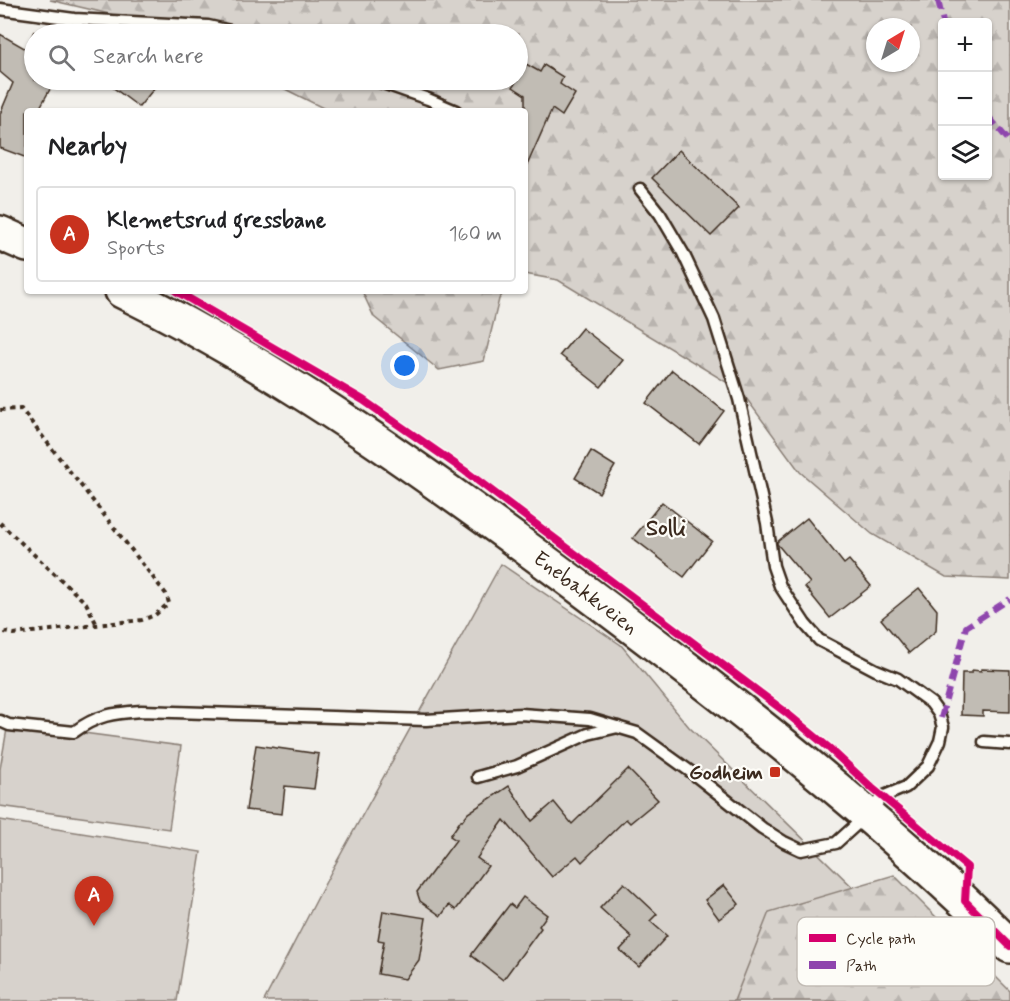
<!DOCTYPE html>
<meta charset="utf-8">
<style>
body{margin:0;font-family:Mynerve,sans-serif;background:#f2f2f2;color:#202124}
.controls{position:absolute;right:18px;top:18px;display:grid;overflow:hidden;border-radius:6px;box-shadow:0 2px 4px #0004}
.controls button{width:54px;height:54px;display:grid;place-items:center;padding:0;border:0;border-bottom:2px solid #e0e0e0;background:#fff;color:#202124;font:30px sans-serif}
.compass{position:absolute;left:866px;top:18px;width:54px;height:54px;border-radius:50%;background:#fff;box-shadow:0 2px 4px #0004;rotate:38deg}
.you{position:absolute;left:405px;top:366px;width:21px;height:21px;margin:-15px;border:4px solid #fff;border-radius:50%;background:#1a73e8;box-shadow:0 0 0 9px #1a73e833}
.badge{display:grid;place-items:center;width:39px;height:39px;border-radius:50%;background:#c8321e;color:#fff;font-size:20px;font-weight:700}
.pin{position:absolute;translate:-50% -50px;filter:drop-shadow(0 2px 3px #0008)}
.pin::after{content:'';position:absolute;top:32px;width:21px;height:18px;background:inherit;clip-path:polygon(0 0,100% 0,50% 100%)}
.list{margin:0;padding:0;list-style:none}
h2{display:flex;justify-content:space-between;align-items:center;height:78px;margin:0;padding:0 24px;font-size:26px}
h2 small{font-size:20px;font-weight:400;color:#757577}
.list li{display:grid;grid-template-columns:39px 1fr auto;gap:18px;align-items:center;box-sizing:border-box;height:96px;margin:0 12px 12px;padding:0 12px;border:2px solid #e0e0e0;border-radius:6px}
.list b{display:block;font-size:22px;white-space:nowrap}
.list p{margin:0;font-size:20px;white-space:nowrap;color:#757577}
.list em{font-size:20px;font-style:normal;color:#757577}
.icon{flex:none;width:33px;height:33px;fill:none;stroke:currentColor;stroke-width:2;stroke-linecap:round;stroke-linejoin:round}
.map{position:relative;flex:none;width:1010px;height:1001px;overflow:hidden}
.search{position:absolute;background:#fff;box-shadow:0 2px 4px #0004;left:24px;top:24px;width:504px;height:66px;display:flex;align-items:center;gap:15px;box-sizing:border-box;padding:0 21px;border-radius:33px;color:#757577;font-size:22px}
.panel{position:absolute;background:#fff;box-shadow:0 2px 4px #0004;left:24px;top:108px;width:504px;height:186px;border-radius:6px}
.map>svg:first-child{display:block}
.green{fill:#d7d2cc;stroke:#897e75;stroke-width:1.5}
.forest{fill:url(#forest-firs);stroke:#897e75;stroke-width:1.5;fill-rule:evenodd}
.building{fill:#c1bcb4;stroke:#3b2a1e;stroke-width:1.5}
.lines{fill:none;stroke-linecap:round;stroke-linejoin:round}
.lane-casing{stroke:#3b2a1e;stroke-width:15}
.primary-casing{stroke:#3b2a1e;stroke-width:38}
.path{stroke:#3b2a1e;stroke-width:4;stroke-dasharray:4.5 4.5;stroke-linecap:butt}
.lane{stroke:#fdfcf7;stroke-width:10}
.primary{stroke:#fdfcf7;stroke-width:33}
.quiet{stroke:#8e44ad;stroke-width:6;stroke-dasharray:12 6;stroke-linecap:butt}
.cycleway-casing{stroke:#fdfcf7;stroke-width:11}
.cycleway{stroke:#d6006c;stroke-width:8}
.poi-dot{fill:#c8321e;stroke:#fdfcf7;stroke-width:2}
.labels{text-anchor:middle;stroke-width:4.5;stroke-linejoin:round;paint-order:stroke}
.street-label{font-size:21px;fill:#3b2a1e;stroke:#fdfcf7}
.poi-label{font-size:21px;font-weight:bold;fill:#3b2a1e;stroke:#fdfcf7;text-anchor:end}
.neighbourhood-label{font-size:22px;font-weight:bold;fill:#3b2a1e;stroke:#fdfcf7}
.key{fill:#fdfcf7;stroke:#c3bdb6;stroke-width:1.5}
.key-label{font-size:16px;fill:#3b2a1e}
</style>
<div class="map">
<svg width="1010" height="1001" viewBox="0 0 1010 1001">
<defs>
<pattern id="forest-firs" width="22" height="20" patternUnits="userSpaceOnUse" patternTransform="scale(1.5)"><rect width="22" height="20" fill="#d7d2cc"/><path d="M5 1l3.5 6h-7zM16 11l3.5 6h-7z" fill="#b9b4af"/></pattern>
</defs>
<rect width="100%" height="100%" fill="#f1efea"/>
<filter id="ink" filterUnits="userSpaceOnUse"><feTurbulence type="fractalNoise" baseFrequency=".0167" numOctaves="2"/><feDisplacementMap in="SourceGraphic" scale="12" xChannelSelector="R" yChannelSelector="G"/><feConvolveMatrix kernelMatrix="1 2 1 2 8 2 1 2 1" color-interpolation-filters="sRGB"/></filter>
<g filter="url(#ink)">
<g class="green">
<polygon points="501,564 621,645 689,727 969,1001 264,1001 331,872"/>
<polygon points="8,723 181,746 169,829 0,806 0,769"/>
<polygon points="0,820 201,852 177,1001 0,1001"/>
</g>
<g class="forest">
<path d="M50 0H1010V580L946 577 872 534 800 472 741 391 558 280 525 274V111H329L267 80H518V34H173L148 23ZM942 22H988V176H942ZM875 27H911V63H875Z"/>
<polygon points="362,291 505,291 499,299 484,361 439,370 374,317"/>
<polygon points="894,875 1010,991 1010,1001 734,1001 769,912"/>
</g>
<g class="building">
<polygon points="34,31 34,80 55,80 38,111 27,111 27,158 0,148 0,114 13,83 0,72 0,34 26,49"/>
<polygon points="526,64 540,72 544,65 563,77 560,84 575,94 562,116 552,109 525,170 525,95 513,87"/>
<polygon points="103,80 161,80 139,107"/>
<polygon points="679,150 739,208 711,236 652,178"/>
<polygon points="582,328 623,360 601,387 560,355"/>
<polygon points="672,370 724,411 699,444 646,403"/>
<polygon points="591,451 615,466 599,493 575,478"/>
<polygon points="662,502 712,541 684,577 633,538"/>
<polygon points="807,518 844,564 849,560 871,586 830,618 805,587 810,583 777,544 777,542"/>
<polygon points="919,588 937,610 936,631 909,653 881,619"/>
<polygon points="981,669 1010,670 1010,712 983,711 983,716 961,715 962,673 972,673 972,670 981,671"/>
<polygon points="256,745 319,754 314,789 285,786 282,814 246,810"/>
<polygon points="628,769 658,800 630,823 626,819 582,862 577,856 552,877 504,820 477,858 488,866 456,910 449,905 441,916 420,901 417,892 456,840 450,836 461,820 462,821 468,813 509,786 532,821 554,802 572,824"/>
<polygon points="624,883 657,914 650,921 667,936 639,967 620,950 632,937 600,908"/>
<polygon points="724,885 739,904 719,919 705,900"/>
<polygon points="523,897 547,915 539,926 541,928 503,980 471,955 510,904 515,908"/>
<polygon points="383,911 426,918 419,960 405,979 378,974 384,941 378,940"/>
</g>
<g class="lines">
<g class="lane-casing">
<g id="lane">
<polyline points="0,9 74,19 208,26 244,34"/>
<polyline points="374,80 428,99 456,111"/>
<path d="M0 721 9 725 74 732C97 715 113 713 141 711L426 720 521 714 590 719 637 733 691 772 762 828 784 842 801 850 836 843 867 815 882 797 906 787 928 766 940 741 943 727 939 714 931 703 898 679 876 670 819 640 805 624 780 586 773 566 767 523 739 399 714 319 683 253 660 214 640 189"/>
<polyline points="984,742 1010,744"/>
<polyline points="478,777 517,766 588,734 618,727"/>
</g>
</g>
<g class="primary-casing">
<g id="primary">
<polyline points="0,233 27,245"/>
<path id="s1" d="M122 291C285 371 434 479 579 587 729 699 877 814 1010 946"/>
</g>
</g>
<g class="path">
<polyline points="0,410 21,409 166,594 169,603 155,615 142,620 14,634 0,631"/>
<polyline points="0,523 86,603 97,625"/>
</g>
<use href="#lane" class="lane"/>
<use href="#primary" class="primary"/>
<g class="quiet">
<polyline points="938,0 943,22"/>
<polyline points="988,116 1010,142"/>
<polyline points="941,718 966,627 1010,599"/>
</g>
<g class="cycleway-casing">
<polyline id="cycleway" points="176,291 363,400 465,471 784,711 829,748 872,788 967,867 965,901 1010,946"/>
</g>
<use href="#cycleway" class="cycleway"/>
</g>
</g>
<rect class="poi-dot" x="769" y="766" width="12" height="12" rx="3"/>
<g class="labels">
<g class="street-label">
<text dy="7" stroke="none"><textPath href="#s1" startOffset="554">Enebakkveien</textPath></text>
</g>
<g class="poi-label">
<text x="763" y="779">Godheim</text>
</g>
<g class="neighbourhood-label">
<text x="666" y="535">Solli</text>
</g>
</g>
<rect x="797" y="917" width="198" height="69" rx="9" class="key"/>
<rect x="809" y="934" width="27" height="8" fill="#d6006c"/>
<rect x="809" y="961" width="27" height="8" fill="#8e44ad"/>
<g class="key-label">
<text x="846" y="944">Cycle path</text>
<text x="846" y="971">Path</text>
</g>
</svg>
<div class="controls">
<button>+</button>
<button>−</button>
<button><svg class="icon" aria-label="layers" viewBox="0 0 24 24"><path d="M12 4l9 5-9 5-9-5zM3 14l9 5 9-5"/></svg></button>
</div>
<svg class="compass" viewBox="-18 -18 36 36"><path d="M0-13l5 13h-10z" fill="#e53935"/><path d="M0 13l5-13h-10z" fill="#757577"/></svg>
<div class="you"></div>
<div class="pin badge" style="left:94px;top:926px">A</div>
<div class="search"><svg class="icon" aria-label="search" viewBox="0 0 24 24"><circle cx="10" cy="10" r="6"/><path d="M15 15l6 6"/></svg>Search here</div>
<section class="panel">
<h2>Nearby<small></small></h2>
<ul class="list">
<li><span class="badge">A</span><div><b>Klemetsrud gressbane</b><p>Sports</p></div><em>160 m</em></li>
</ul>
</section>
</div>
